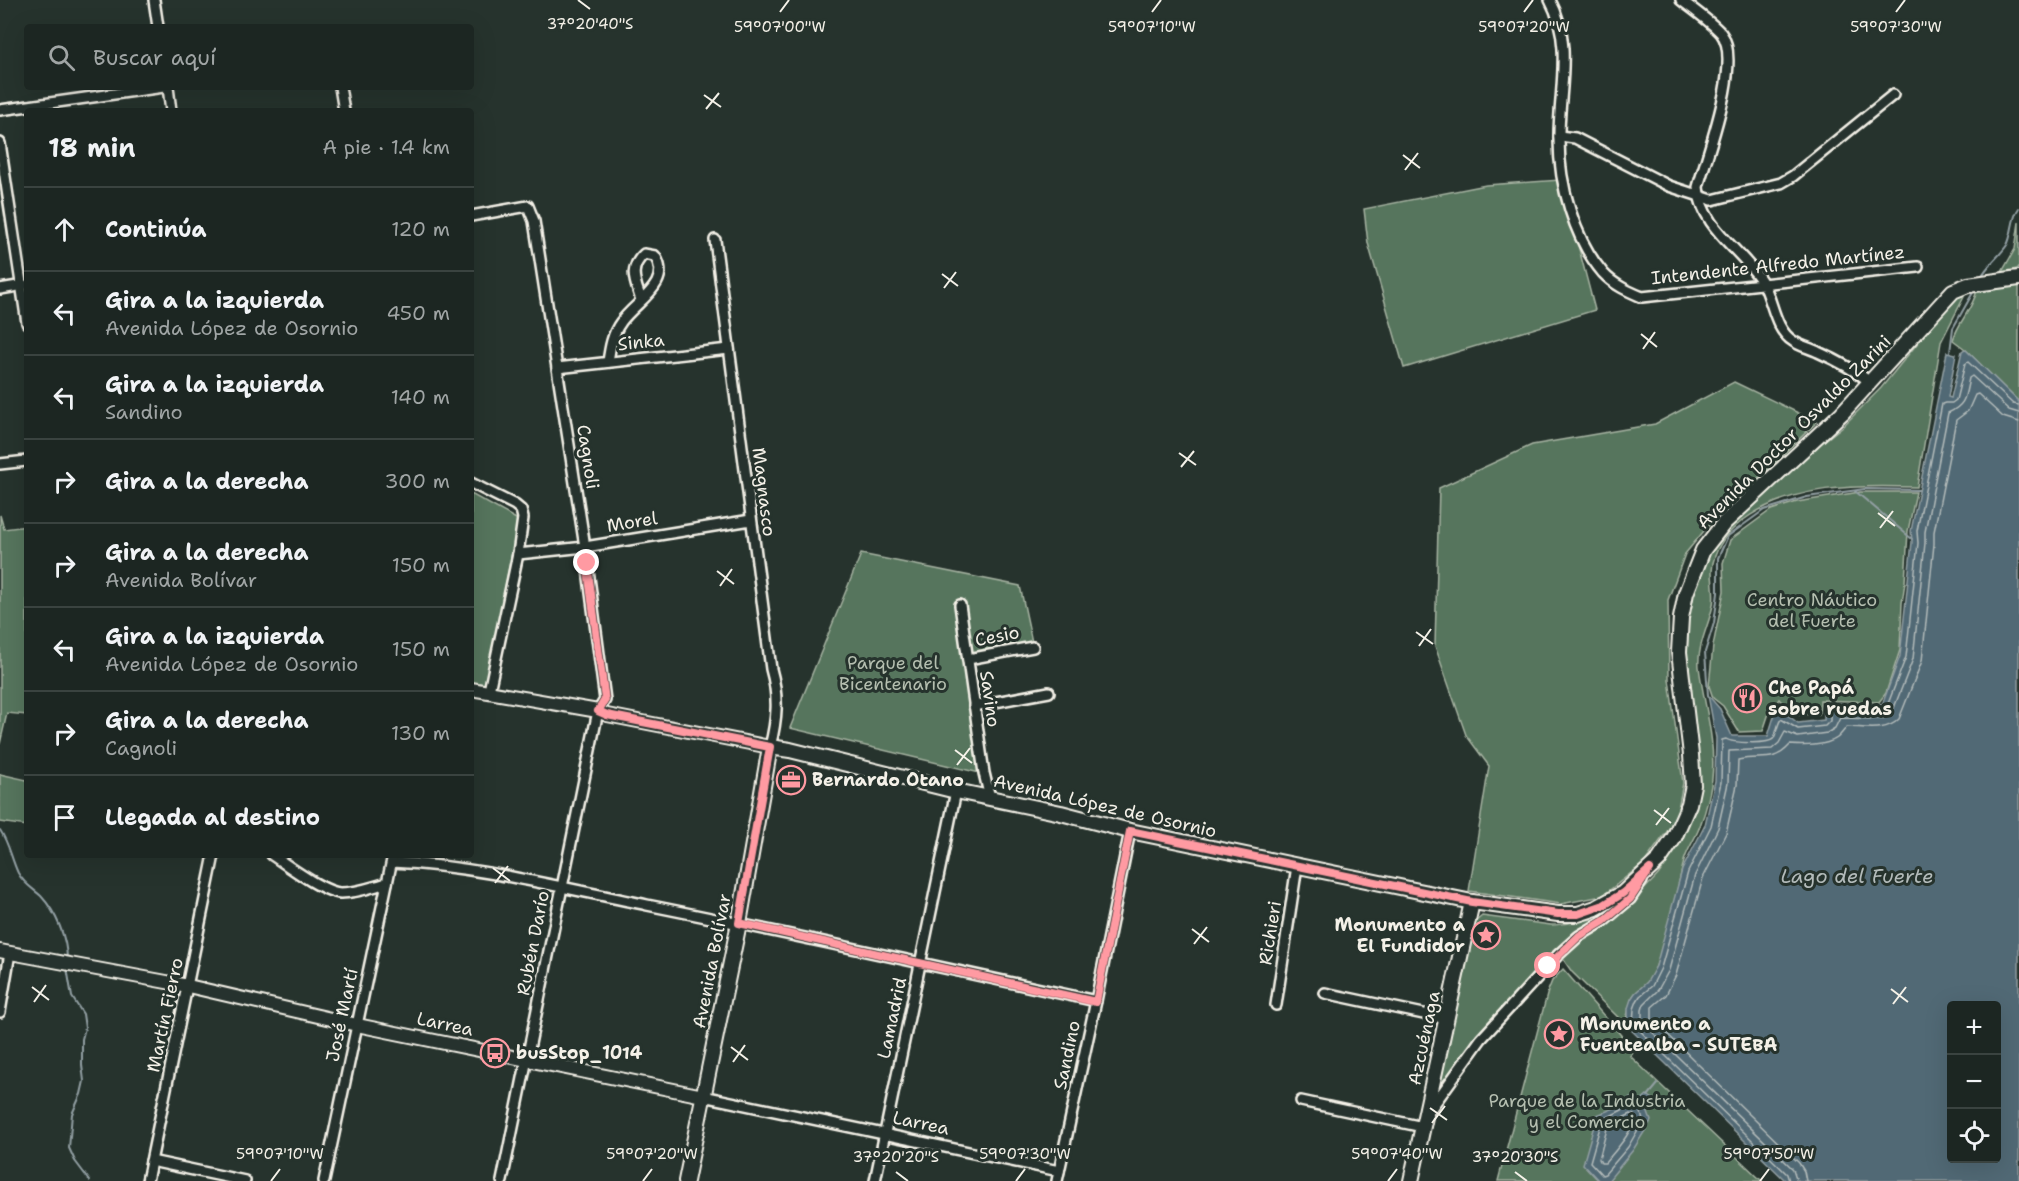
<!DOCTYPE html>
<html lang="es">
<meta charset="utf-8">
<style>
body{margin:0;font-family:"Shantell Sans",sans-serif;background:#29322f;color:#f1f3f6}
.controls{position:absolute;right:18px;bottom:18px;display:grid;overflow:hidden;border-radius:6px;box-shadow:0 6px 24px #0002}
.controls button{width:54px;height:54px;display:grid;place-items:center;padding:0;border:0;border-bottom:2px solid #3a4340;background:#1c2622;color:#f1f3f6;font:30px sans-serif}
.stop{position:absolute;width:18px;height:18px;margin:-14px;border:4px solid #ff9aa2;border-radius:50%;background:#fff}
.stop.end{background:#ff9aa2;border-color:#fff;box-shadow:0 2px 6px #0008}
.list{margin:0;padding:0;list-style:none}
h2{display:flex;justify-content:space-between;align-items:center;height:78px;margin:0;padding:0 24px;font-size:26px}
h2 small{font-size:20px;font-weight:400;color:#a0a5a5}
.list li{display:grid;grid-template-columns:39px 1fr auto;gap:18px;align-items:center;box-sizing:border-box;height:84px;padding:0 24px;border-top:2px solid #3a4340}
.list b{display:block;font-size:22px;white-space:nowrap}
.list p{margin:0;font-size:20px;white-space:nowrap;color:#a0a5a5}
.list em{font-size:20px;font-style:normal;color:#a0a5a5}
.icon{flex:none;width:33px;height:33px;fill:none;stroke:currentColor;stroke-width:2;stroke-linecap:round;stroke-linejoin:round}
.map{position:relative;flex:none;width:2019px;height:1181px;overflow:hidden}
.search{position:absolute;background:#1c2622;box-shadow:0 6px 24px #0002;left:24px;top:24px;width:450px;height:66px;display:flex;align-items:center;gap:15px;box-sizing:border-box;padding:0 21px;border-radius:6px;color:#a0a5a5;font-size:22px}
.panel{position:absolute;background:#1c2622;box-shadow:0 6px 24px #0002;left:24px;top:108px;width:450px;height:750px;border-radius:6px}
.map>svg:first-child{display:block}
.green{fill:#57755d;stroke:#a6b3a2;stroke-width:1.5}
.water{fill:#516975;stroke:#929fa3;stroke-width:1.5;fill-rule:evenodd}
.lines{fill:none;stroke-linecap:round;stroke-linejoin:round}
.shore{stroke:#b3bbba;stroke-width:1.5}
.stream{stroke:#929fa3;stroke-width:2}
.minor-casing{stroke:#f4f1e8;stroke-width:14}
.tertiary-casing{stroke:#f4f1e8;stroke-width:16}
.secondary-casing{stroke:#f4f1e8;stroke-width:18}
.minor{stroke:#26332d;stroke-width:9}
.tertiary{stroke:#26332d;stroke-width:12}
.secondary{stroke:#26332d;stroke-width:14}
.route{stroke:#ff9aa2;stroke-width:8}
.ticks{fill:none;stroke:#f4f1e8;stroke-width:2}
.labels{text-anchor:middle;stroke-width:6;stroke-linejoin:round;paint-order:stroke}
.street-label{font-size:18px;fill:#f4f1e8;stroke:#26332d}
.park-label{font-size:18px;fill:#b5bfb0;stroke:#26332d}
.poi-label{font-size:18px;font-weight:bold;fill:#f4f1e8;stroke:#26332d;text-anchor:start}
.water-label{font-size:20px;font-style:italic;fill:#b3bbba;stroke:#26332d}
.ticks-label{font-size:15px;text-anchor:middle;fill:#f4f1e8;stroke:#26332d;stroke-width:6;stroke-linejoin:round;paint-order:stroke}
</style>
<div class="map">
<svg width="2019" height="1181" viewBox="0 0 2019 1181">
<rect width="100%" height="100%" fill="#26332d"/>
<filter id="ink" filterUnits="userSpaceOnUse"><feTurbulence type="fractalNoise" baseFrequency=".0167" numOctaves="2"/><feDisplacementMap in="SourceGraphic" scale="12" xChannelSelector="R" yChannelSelector="G"/><feConvolveMatrix kernelMatrix="1 2 1 2 8 2 1 2 1" color-interpolation-filters="sRGB"/></filter>
<g filter="url(#ink)">
<g class="green">
<polygon points="1561,180 1595,310 1404,368 1368,243 1364,209 1486,185"/>
<polygon points="2019,222 2019,267 2017,269 2002,272 2015,249"/>
<path d="M2019 286V402L1965 349 1953 340C1958 322 1973 309 1977 290Z"/>
<path d="M1967 291 1941 342 1917 487C1857 485 1792 484 1742 521 1729 532 1721 540 1715 556 1708 574 1716 588 1713 605 1709 625 1697 646 1699 667 1704 706 1716 738 1712 779 1710 793 1706 810 1701 823 1697 837 1686 850 1683 865 1675 898 1668 934 1656 966 1654 971 1651 978 1648 982 1643 988 1636 990 1632 998 1628 1007 1629 1015 1624 1023L1572 972 1563 959 1584 937 1632 902 1658 875 1677 849 1695 811 1697 786 1695 734 1687 660 1688 623 1689 599 1708 551 1719 535 1788 470 1843 426 1881 388 1956 296Z"/>
<polygon points="1734,382 1817,422 1708,526 1685,554 1668,600 1669,679 1683,783 1676,819 1645,862 1602,896 1561,904 1469,891 1489,766 1466,735 1435,646 1439,488 1532,445 1655,424"/>
<polygon points="1860,492 1916,492 1908,531 1905,582 1902,603 1900,650 1886,693 1879,702 1820,700 1819,714 1793,715 1779,699 1769,713 1763,731 1739,732 1723,706 1713,698 1709,686 1713,646 1724,591 1723,563 1730,540 1771,510 1797,502"/>
<polygon points="471,494 518,520 487,682 485,685 471,686"/>
<polygon points="0,515 4,529 27,526 27,715 7,713 0,744"/>
<polygon points="861,554 1020,586 1033,647 968,659 980,773 790,728"/>
<polygon points="0,774 27,780 27,826 0,822"/>
<path d="M1482 916 1551 925C1568 925 1583 918 1599 919 1560 954 1520 987 1486 1027 1467 1051 1451 1077 1433 1102L1474 923Z"/>
<polygon points="1563,969 1634,1050 1630,1056 1762,1181 1498,1181 1548,991 1552,981"/>
</g>
<g class="water">
<path d="M1965 349 2019 402V1181H1786L1624 1023 1628 1017V1008L1631 999 1635 993 1647 982 1656 966 1682 870 1705 825 1715 781 1716 738 1708 695 1720 709 1732 736H1768L1777 707 1798 723 1824 720V703L1882 705 1900 656 1912 542 1911 531 1947 352 1956 354 1948 397 1951 398 1962 351ZM1952 1006H1996V1158H1952Z"/>
<polygon points="1647,1095 1653,1099 1647,1110 1651,1121 1633,1150 1608,1181 1599,1181 1583,1164 1597,1115 1619,1106 1629,1098 1639,1102"/>
</g>
<g class="lines">
<g class="shore">
<polygon points="1630,1106 1640,1109 1643,1121 1628,1147 1605,1174 1602,1175 1590,1162 1602,1120"/>
<path d="M1631 1114 1634 1115C1636 1129 1614 1152 1605 1163H1601L1599 1159 1608 1125Z"/>
<path d="M1789 1181 1787 1174 1633 1024 1634 1009 1637 1001 1640 996 1652 986 1661 968 1688 872 1711 826 1721 782 1722 740 1726 739C1732 743 1769 745 1774 738 1777 732 1777 725 1781 719L1798 729 1825 726 1830 721V712L1832 710 1881 711 1886 709 1906 657 1918 543 1917 531 1942 404 1945 403H1952L1956 400 1965 364 1968 362 2013 404 2019 405"/>
<path d="M1797 1181 1793 1169 1642 1022V1010L1644 1004 1658 990 1669 970 1695 875 1718 828 1728 783 1729 751 1772 749 1779 743 1785 732 1798 737 1827 733 1835 728 1840 718 1882 719 1892 713 1913 659 1925 543V532L1948 413C1966 405 1965 397 1969 378L1972 376 2009 410 2019 413"/>
<path d="M1806 1181 1804 1171 1799 1163 1652 1019V1007L1666 995 1676 975 1703 878 1726 833 1737 785 1738 760C1760 754 1772 765 1790 745 1803 746 1826 746 1837 738 1841 735 1844 730 1847 727 1864 727 1885 733 1899 719L1922 661 1934 544V532L1956 420 1968 411 1975 395 1978 394 2003 417 2019 422"/>
</g>
<g class="stream">
<path d="M1980 279C1987 265 1999 257 2007 245 2013 234 2011 218 2019 208"/>
<polyline points="1950,352 1953,328 1975,289"/>
<polyline points="1855,491 1912,539"/>
<polyline points="1708,695 1705,652 1714,623 1718,593 1718,558 1728,536 1764,510 1807,497 1865,489 1919,490"/>
<path d="M0 830C9 843 11 858 18 873 24 884 32 888 41 896 56 912 67 938 67 960"/>
<polyline points="67,968 72,997 83,1014 85,1028 82,1039 82,1065 84,1081 81,1094 72,1114 69,1148 75,1161 90,1181"/>
<polyline points="1648,1096 1658,1084"/>
</g>
<g class="minor-casing">
<g id="minor">
<polyline points="154,0 158,27"/>
<path d="M1550 0C1574 44 1558 94 1559 140 1559 184 1574 239 1603 273 1614 285 1628 291 1642 297L1918 267"/>
<path d="M1681 0C1694 10 1710 21 1721 33 1743 60 1707 154 1698 187 1701 229 1744 251 1764 285 1773 302 1775 330 1793 341 1800 346 1810 348 1818 352 1836 360 1855 370 1870 382"/>
<polyline points="168,87 171,111"/>
<polyline points="340,87 344,111"/>
<polyline points="0,110 164,87"/>
<polyline points="1559,136 1575,138 1669,186 1712,200 1781,183 1793,176 1893,95"/>
<polyline points="0,143 27,323"/>
<polyline points="471,216 528,206 534,221 585,547 605,700 598,711 502,1181"/>
<path d="M715 240 771 669C779 697 777 719 770 747"/>
<polyline points="0,289 24,285"/>
<path d="M608 362C610 348 612 334 621 322 636 301 673 284 655 256L644 254C628 269 635 281 641 300"/>
<polyline points="557,368 729,349"/>
<polyline points="0,464 27,461"/>
<polyline points="471,483 515,505 521,510 523,518 518,554 489,691"/>
<polyline points="518,554 585,547 751,520"/>
<polyline points="960,605 984,773 990,798"/>
<polyline points="968,659 1033,647"/>
<polyline points="974,706 1049,692"/>
<path d="M272 855C287 865 324 893 341 893 357 893 372 887 387 883"/>
<path d="M392 862C478 866 563 888 647 905 797 935 947 969 1096 1001"/>
<polyline points="1325,993 1447,1019"/>
<polyline points="1276,1005 1297,866"/>
<polyline points="0,1012 10,953"/>
<polyline points="703,1096 1059,1171"/>
<polyline points="1301,1101 1423,1127"/>
<polyline points="1427,1114 1481,1039 1558,955 1579,936 1604,921 1630,899 1642,881"/>
<polyline points="151,1161 245,1181"/>
<polyline points="147,1181 214,855"/>
<polyline points="324,1181 393,855"/>
<polyline points="875,1181 956,791"/>
<polyline points="1057,1181 1096,1001 1130,831"/>
</g>
</g>
<g class="tertiary-casing">
<g id="tertiary">
<polyline points="471,689 598,711 607,715 770,747"/>
<polyline points="0,951 188,986 357,1025 703,1096"/>
</g>
</g>
<g class="secondary-casing">
<g id="secondary">
<polyline points="686,1181 739,923 770,747 790,750 956,791 1061,813 1130,831 1472,902 1558,914 1578,914 1596,908 1623,893 1659,860 1674,838 1689,804 1693,785 1691,755 1679,652 1681,618 1686,593 1703,550 1724,523 1842,413 1953,291 1968,285 2019,278"/>
<polyline points="1411,1181 1472,902"/>
</g>
</g>
<use href="#minor" class="minor"/>
<use href="#tertiary" class="tertiary"/>
<use href="#secondary" class="secondary"/>
</g>
</g>
<g class="lines" filter="url(#ink)">
<polyline class="route" points="587,563 605,700 598,711 607,715 770,747 739,923 1096,1002 1130,831 1472,902 1558,914 1578,914 1604,905 1623,893 1650,869 1630,899 1604,921 1579,936 1548,966"/>
</g>
<path class="ticks" d="M578 0 590 9M780 12 789 0M1152 12 1161 0M1524 12 1533 0M1896 12 1905 0M704 95 721 107M706 109 719 93M1403 155 1420 168M1405 170 1418 153M942 274 958 286M944 288 956 272M1641 334 1657 347M1643 349 1655 332M1179 453 1196 465M1181 467 1194 451M1878 513 1895 526M1880 528 1893 511M717 571 734 584M720 586 732 569M1416 632 1433 644M1419 646 1431 629M955 750 972 763M957 765 970 748M1654 810 1671 823M1656 825 1669 808M493 868 510 881M495 883 508 866M1192 929 1209 942M1194 944 1207 927M32 987 49 1000M1891 989 1908 1002M34 1002 46 985M1893 1004 1906 987M731 1047 748 1060M733 1062 745 1045M1430 1108 1447 1120M1432 1123 1445 1106M896 1172 908 1181M1515 1172 1527 1181M271 1181 280 1169M643 1181 652 1169M1016 1181 1025 1169M1388 1181 1397 1169M1760 1181 1769 1169"/>
<defs>
<g id="restaurant-ring" transform="scale(1.5)"><circle r="9.5" fill="#26332d" stroke="#ff9aa2" stroke-width="1.5"/><path d="M-5-6h1v4h1v-4h1v4h1v-4h1v5L-1.5 .5V6h-2V.5L-5-1ZM5-6V6H3V1.5H1.5Q1.5-4 5-6Z" fill="#ff9aa2"/></g>
<g id="office-ring" transform="scale(1.5)"><circle r="9.5" fill="#26332d" stroke="#ff9aa2" stroke-width="1.5"/><path d="M-6-3h4V-5.5h4V-3h4V5H-6ZM-1-4.5V-3h2v-1.5ZM-6 0V1H6V0Z" fill="#ff9aa2"/></g>
<g id="sight-ring" transform="scale(1.5)"><circle r="9.5" fill="#26332d" stroke="#ff9aa2" stroke-width="1.5"/><path d="M0-6L1.8-2.2L6-1.7L2.9 1.2L3.7 5.4L0 3.3L-3.7 5.4L-2.9 1.2L-6-1.7L-1.8-2.2Z" fill="#ff9aa2"/></g>
<g id="bus-ring" transform="scale(1.5)"><circle r="9.5" fill="#26332d" stroke="#ff9aa2" stroke-width="1.5"/><path d="M-5-6H5V4H4V6H2V4H-2V6H-4V4H-5ZM-3.5-4V0h7V-4ZM-3.5 1.2v1.5H-2V1.2ZM2 1.2v1.5H3.5V1.2Z" fill="#ff9aa2"/></g>
</defs>
<g fill-rule="evenodd">
<use href="#restaurant-ring" x="1747" y="698"/>
<use href="#office-ring" x="791" y="780"/>
<use href="#sight-ring" x="1486" y="935"/>
<use href="#sight-ring" x="1559" y="1034"/>
<use href="#bus-ring" x="495" y="1053"/>
</g>
<g class="labels">
<g class="street-label">
<text transform="translate(1778 265) rotate(-6)" y="6">Intendente Alfredo Martínez</text>
<text transform="translate(641 342) rotate(-6)" y="6">Sinka</text>
<text transform="translate(1794 432) rotate(-45)" y="6">Avenida Doctor Osvaldo Zarini</text>
<text transform="translate(588 457) rotate(81)" y="6">Cagnoli</text>
<text transform="translate(764 492) rotate(83)" y="6">Magnasco</text>
<text transform="translate(632 522) rotate(-9)" y="6">Morel</text>
<text transform="translate(997 636) rotate(-11)" y="6">Cesio</text>
<text transform="translate(990 699) rotate(82)" y="6">Savino</text>
<text transform="translate(1105 806) rotate(13)" y="6">Avenida López de Osornio</text>
<text transform="translate(1270 933) rotate(-81)" y="6">Richieri</text>
<text transform="translate(533 943) rotate(-79)" y="6">Rubén Darío</text>
<text transform="translate(712 961) rotate(-79)" y="6">Avenida Bolívar</text>
<text transform="translate(165 1015) rotate(-78)" y="6">Martín Fierro</text>
<text transform="translate(342 1015) rotate(-78)" y="6">José Martí</text>
<text transform="translate(892 1018) rotate(-78)" y="6">Lamadrid</text>
<text transform="translate(445 1024) rotate(12)" y="6">Larrea</text>
<text transform="translate(1424 1038) rotate(-78)" y="6">Azcuénaga</text>
<text transform="translate(1067 1055) rotate(-78)" y="6">Sandino</text>
<text transform="translate(921 1123) rotate(12)" y="6">Larrea</text>
</g>
<g class="park-label">
<text x="1812" y="606">Centro Náutico<tspan x="1812" dy="21">del Fuerte</tspan></text>
<text x="893" y="669">Parque del<tspan x="893" dy="21">Bicentenario</tspan></text>
<text x="1587" y="1107">Parque de la Industria<tspan x="1587" dy="21">y el Comercio</tspan></text>
</g>
<g class="poi-label">
<text x="1768" y="694">Che Papá<tspan x="1768" dy="21">sobre ruedas</tspan></text>
<text x="812" y="786">Bernardo Otano</text>
<text x="1465" y="931" text-anchor="end">Monumento a<tspan x="1465" dy="21">El Fundidor</tspan></text>
<text x="1580" y="1030">Monumento a<tspan x="1580" dy="21">Fuentealba - SUTEBA</tspan></text>
<text x="516" y="1059">busStop_1014</text>
</g>
<g class="water-label">
<text x="1857" y="883">Lago del Fuerte</text>
</g>
</g>
<g class="ticks-label">
<text x="590" y="29">37°20'40"S</text>
<text x="780" y="32">59°07'00"W</text>
<text x="1152" y="32">59°07'10"W</text>
<text x="1524" y="32">59°07'20"W</text>
<text x="1896" y="32">59°07'30"W</text>
<text x="280" y="1159">59°07'10"W</text>
<text x="652" y="1159">59°07'20"W</text>
<text x="1025" y="1159">59°07'30"W</text>
<text x="1397" y="1159">59°07'40"W</text>
<text x="1769" y="1159">59°07'50"W</text>
<text x="896" y="1162">37°20'20"S</text>
<text x="1515" y="1162">37°20'30"S</text>
</g>
</svg>
<div class="controls">
<button>+</button>
<button>−</button>
<button><svg class="icon" aria-label="locate" viewBox="0 0 24 24"><circle cx="12" cy="12" r="6"/><path d="M12 2v4M12 18v4M2 12h4M18 12h4"/></svg></button>
</div>
<div class="stop" style="left:1548px;top:966px"></div>
<div class="stop end" style="left:587px;top:563px"></div>
<div class="search"><svg class="icon" aria-label="search" viewBox="0 0 24 24"><circle cx="10" cy="10" r="6"/><path d="M15 15l6 6"/></svg>Buscar aquí</div>
<section class="panel">
<h2>18 min<small>A pie · 1.4 km</small></h2>
<ul class="list">
<li><svg class="icon" aria-label="ahead" viewBox="0 0 24 24"><path d="M12 20V5M6 11l6-6 6 6"/></svg><div><b>Continúa</b></div><em>120 m</em></li>
<li><svg class="icon" aria-label="left" viewBox="0 0 24 24"><path d="M17 20v-9H6M10 6l-5 5 5 5"/></svg><div><b>Gira a la izquierda</b><p>Avenida López de Osornio</p></div><em>450 m</em></li>
<li><svg class="icon" aria-label="left" viewBox="0 0 24 24"><path d="M17 20v-9H6M10 6l-5 5 5 5"/></svg><div><b>Gira a la izquierda</b><p>Sandino</p></div><em>140 m</em></li>
<li><svg class="icon" aria-label="right" viewBox="0 0 24 24"><path d="M7 20v-9h11M14 6l5 5-5 5"/></svg><div><b>Gira a la derecha</b></div><em>300 m</em></li>
<li><svg class="icon" aria-label="right" viewBox="0 0 24 24"><path d="M7 20v-9h11M14 6l5 5-5 5"/></svg><div><b>Gira a la derecha</b><p>Avenida Bolívar</p></div><em>150 m</em></li>
<li><svg class="icon" aria-label="left" viewBox="0 0 24 24"><path d="M17 20v-9H6M10 6l-5 5 5 5"/></svg><div><b>Gira a la izquierda</b><p>Avenida López de Osornio</p></div><em>150 m</em></li>
<li><svg class="icon" aria-label="right" viewBox="0 0 24 24"><path d="M7 20v-9h11M14 6l5 5-5 5"/></svg><div><b>Gira a la derecha</b><p>Cagnoli</p></div><em>130 m</em></li>
<li><svg class="icon" aria-label="arrive" viewBox="0 0 24 24"><path d="M6 21V4h12l-3 4 3 4H6"/></svg><div><b>Llegada al destino</b></div></li>
</ul>
</section>
</div>
